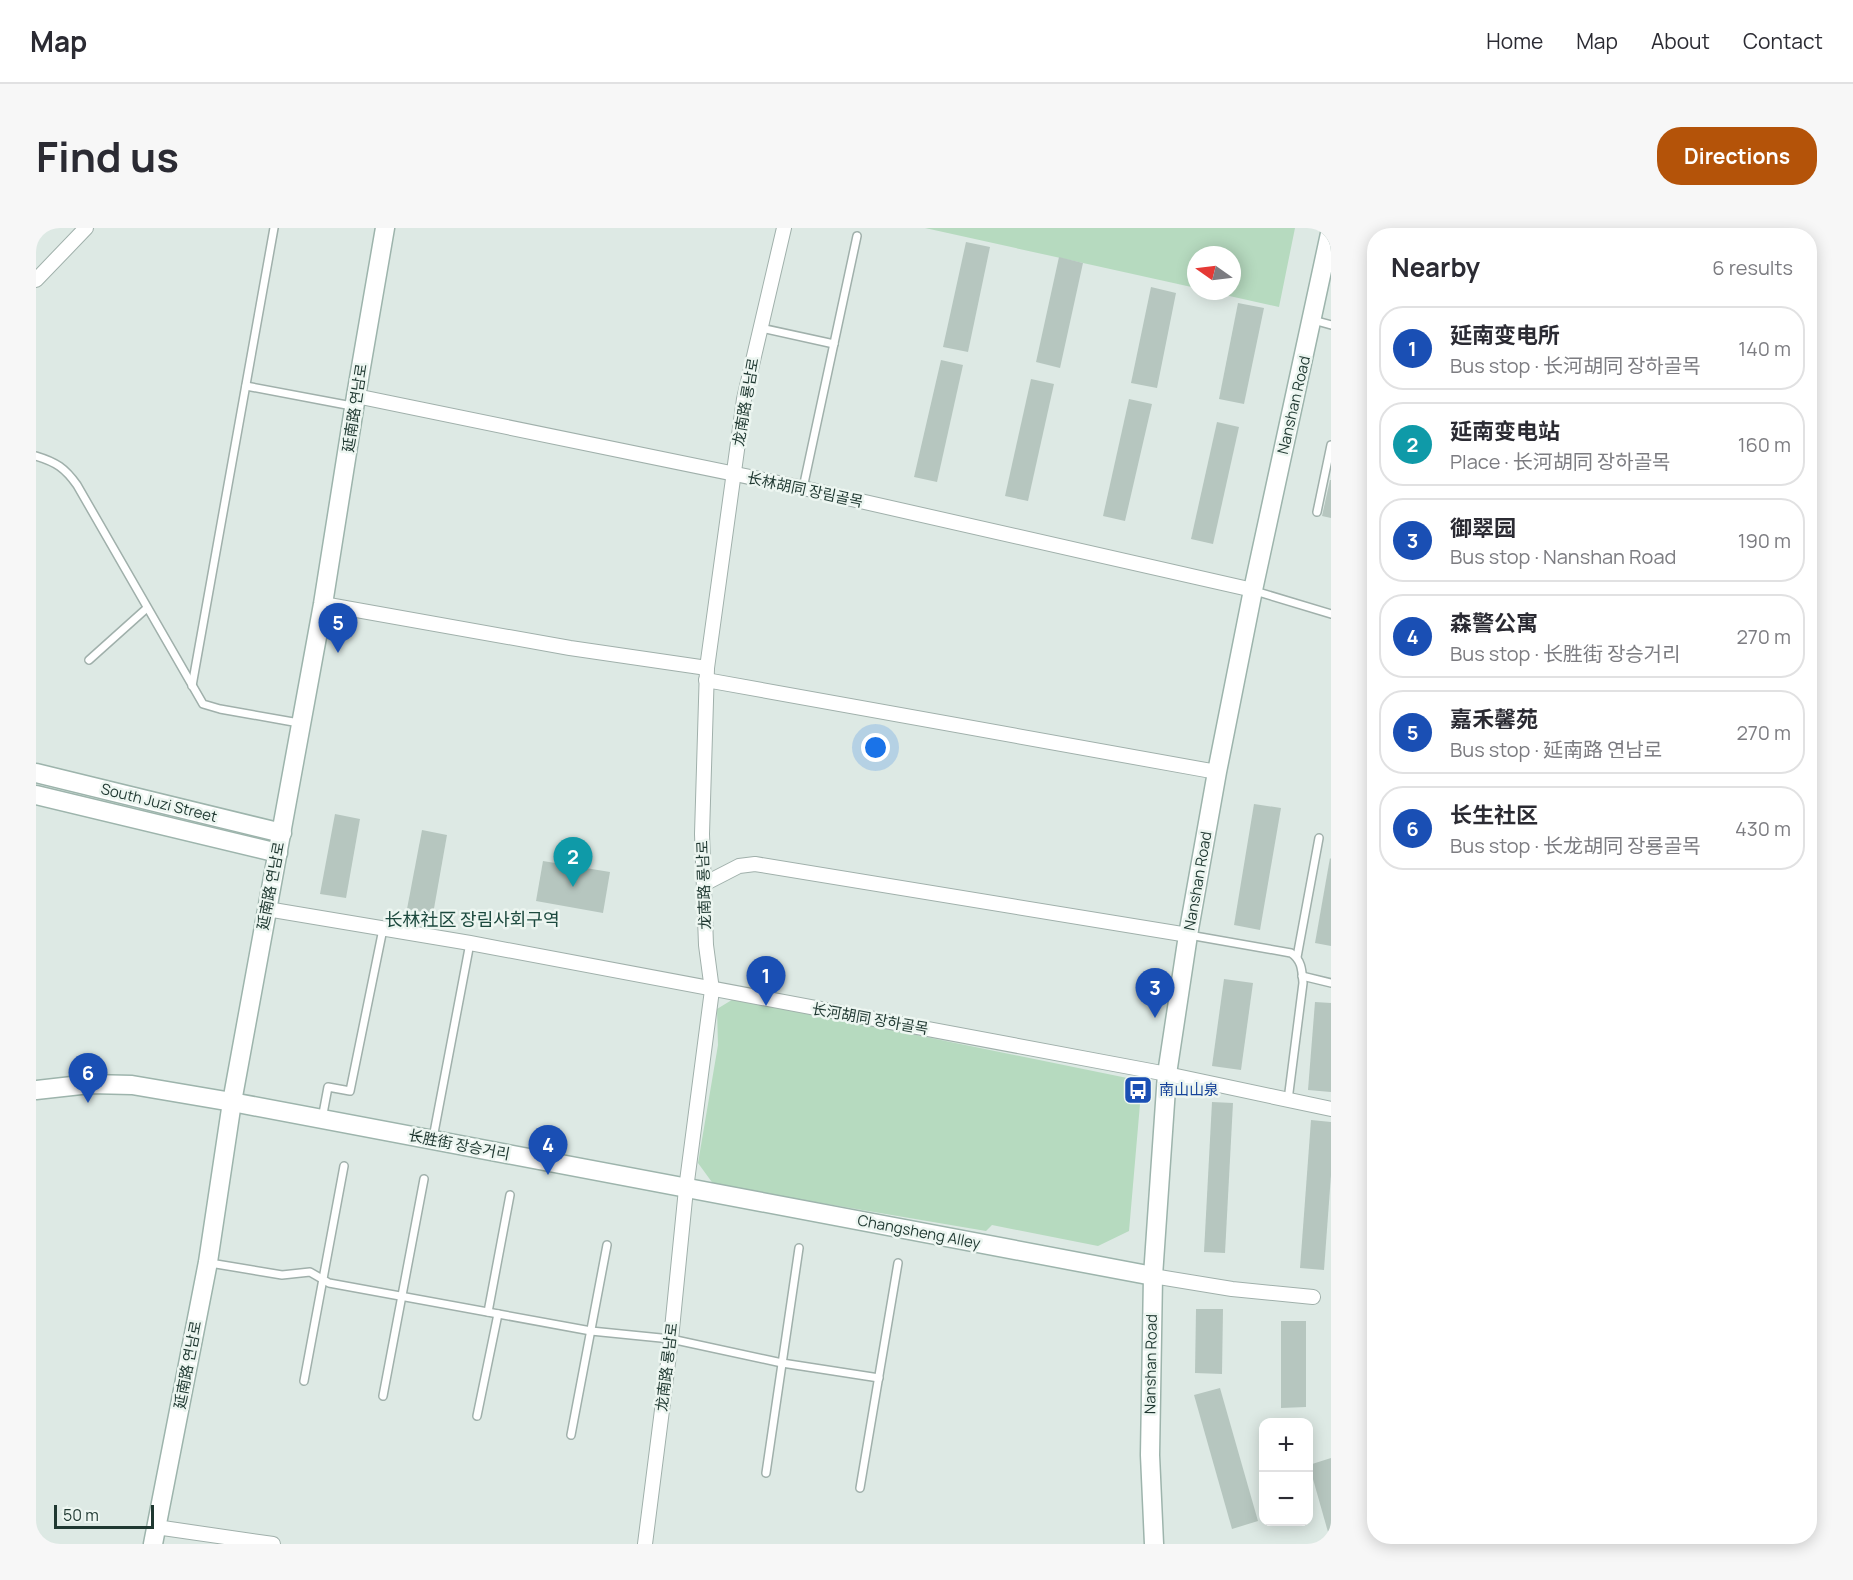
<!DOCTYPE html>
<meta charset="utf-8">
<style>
body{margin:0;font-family:Manrope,"Noto Sans SC","Noto Sans KR",sans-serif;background:#f7f7f7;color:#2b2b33}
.controls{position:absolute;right:18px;bottom:18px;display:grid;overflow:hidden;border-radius:12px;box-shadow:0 3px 15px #0003}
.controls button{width:54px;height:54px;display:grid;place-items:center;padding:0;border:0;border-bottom:2px solid #e1e1e2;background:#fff;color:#2b2b33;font:30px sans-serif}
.compass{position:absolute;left:1151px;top:18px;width:54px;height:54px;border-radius:50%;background:#fff;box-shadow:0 3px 15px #0003;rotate:284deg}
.scale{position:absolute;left:18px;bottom:15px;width:100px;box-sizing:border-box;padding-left:6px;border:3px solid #1f3831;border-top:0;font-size:16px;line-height:21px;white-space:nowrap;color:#1f3831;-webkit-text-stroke:4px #edf6f1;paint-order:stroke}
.you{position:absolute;left:840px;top:520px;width:21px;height:21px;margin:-15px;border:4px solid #fff;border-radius:50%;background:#1a73e8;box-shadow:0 0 0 9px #1a73e833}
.badge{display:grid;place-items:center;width:39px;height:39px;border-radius:50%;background:#b45309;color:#fff;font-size:20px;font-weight:700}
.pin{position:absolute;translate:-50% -50px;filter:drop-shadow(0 2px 3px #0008)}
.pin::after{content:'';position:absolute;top:32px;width:21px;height:18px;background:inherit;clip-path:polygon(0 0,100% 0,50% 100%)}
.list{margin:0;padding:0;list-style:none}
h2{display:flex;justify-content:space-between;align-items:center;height:78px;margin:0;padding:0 24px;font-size:26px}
h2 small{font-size:20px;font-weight:400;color:#7c7c81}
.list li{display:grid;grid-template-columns:39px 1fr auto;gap:18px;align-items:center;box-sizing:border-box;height:84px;margin:0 12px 12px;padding:0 12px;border:2px solid #e1e1e2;border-radius:24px}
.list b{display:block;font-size:22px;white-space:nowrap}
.list p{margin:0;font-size:20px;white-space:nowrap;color:#7c7c81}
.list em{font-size:20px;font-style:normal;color:#7c7c81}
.map{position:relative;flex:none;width:1295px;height:1316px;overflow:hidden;border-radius:24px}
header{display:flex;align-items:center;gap:36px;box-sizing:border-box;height:84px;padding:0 30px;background:#fff;border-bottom:2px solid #e1e1e2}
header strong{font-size:28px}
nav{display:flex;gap:33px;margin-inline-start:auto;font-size:21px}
.intro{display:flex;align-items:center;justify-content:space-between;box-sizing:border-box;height:144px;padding:0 36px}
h1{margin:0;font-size:42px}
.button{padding:15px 27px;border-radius:24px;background:#b45309;color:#fff;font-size:21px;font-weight:700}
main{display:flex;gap:36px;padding:0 36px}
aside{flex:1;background:#fff;border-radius:24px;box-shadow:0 3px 15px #0003}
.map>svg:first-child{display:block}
.green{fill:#b6dabf}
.building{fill:#b6c6bf}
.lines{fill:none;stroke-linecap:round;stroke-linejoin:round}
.lane-casing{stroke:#a0b0ab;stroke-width:10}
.street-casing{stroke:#a0b0ab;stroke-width:16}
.secondary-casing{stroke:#9db4ac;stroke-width:21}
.lane{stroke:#fff;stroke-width:7}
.street{stroke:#fff;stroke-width:14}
.secondary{stroke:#fff;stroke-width:18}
.labels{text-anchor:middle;stroke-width:5;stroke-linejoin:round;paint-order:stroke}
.street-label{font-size:15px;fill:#1f3831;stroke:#edf6f1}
.transit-label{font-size:15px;fill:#164399;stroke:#edf6f1;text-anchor:start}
.quarter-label{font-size:18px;fill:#1c493e;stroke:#edf6f1}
</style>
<header>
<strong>Map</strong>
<nav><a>Home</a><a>Map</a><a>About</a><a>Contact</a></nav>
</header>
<div class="intro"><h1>Find us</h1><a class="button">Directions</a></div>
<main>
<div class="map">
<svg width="1295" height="1316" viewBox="0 0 1295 1316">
<rect width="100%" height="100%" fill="#dde9e4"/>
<g class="green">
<polygon points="889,0 1259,0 1243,79 1171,63 1196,63 1196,27 1160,27 1160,60"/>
<polygon points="699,770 1106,853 1093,1003 1062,1018 956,997 950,1003 678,957 662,935 682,817 681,781"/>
</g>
<g class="building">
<polygon points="930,14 954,19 932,124 907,119"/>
<polygon points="1023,29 1047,35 1024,140 1000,134"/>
<polygon points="1115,59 1140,65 1121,160 1095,155"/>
<polygon points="1202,75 1228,80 1208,176 1183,171"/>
<polygon points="905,132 927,137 901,254 878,249"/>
<polygon points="995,151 1018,156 992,273 969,268"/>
<polygon points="1093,171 1116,176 1089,293 1067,288"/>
<polygon points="1181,194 1203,199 1177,316 1155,311"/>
<polygon points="1294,252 1295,252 1295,290 1286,288"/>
<polygon points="1218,576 1245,580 1224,702 1198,697"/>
<polygon points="299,586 324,591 310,670 284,666"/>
<polygon points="386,602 411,607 397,686 371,681"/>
<polygon points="1294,630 1295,631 1295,718 1279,715"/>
<polygon points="507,633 574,644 567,685 500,673"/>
<polygon points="1188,751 1217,755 1205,842 1176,838"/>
<polygon points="1279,774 1295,775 1295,864 1272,862"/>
<polygon points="1176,874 1197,875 1189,1025 1168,1024"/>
<polygon points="1275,892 1295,894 1295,947 1288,1042 1264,1040"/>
<polygon points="1160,1081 1187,1081 1186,1146 1159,1145"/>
<polygon points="1245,1093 1270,1093 1270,1179 1245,1180"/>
<polygon points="1184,1160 1222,1293 1196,1301 1158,1167"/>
<polygon points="1295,1230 1295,1311 1294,1311 1273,1237"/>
</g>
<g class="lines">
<g class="lane-casing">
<g id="lane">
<polyline points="1277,92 1295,97"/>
<polyline points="725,100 798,116"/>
<polyline points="210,158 316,178"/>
<path d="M0 228C20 234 29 240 41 257L167 476 184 481 263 495"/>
<polyline points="767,260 821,8"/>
<polyline points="1281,284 1295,217"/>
<polyline points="1219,363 1295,386"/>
<polyline points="53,432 111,380"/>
<polyline points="156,458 238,0"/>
<path d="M1153 707 1255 725C1266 732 1266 743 1267 755L1252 872"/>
<polyline points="1261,729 1283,610"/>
<polyline points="1266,748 1295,755"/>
<polyline points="286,891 292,859 314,863 347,701"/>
<polyline points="397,910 434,715"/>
<polyline points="174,1035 246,1047 274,1044 293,1055 555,1103 635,1111 746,1135 843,1150"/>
<polyline points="452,1084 474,967"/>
<polyline points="268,1153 308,938"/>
<polyline points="347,1168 388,951"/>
<polyline points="441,1188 462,1086"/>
<polyline points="535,1207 571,1017"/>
<polyline points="730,1245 763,1020"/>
<polyline points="824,1260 862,1035"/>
</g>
</g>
<g class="street-casing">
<g id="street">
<polyline points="0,52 50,0"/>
<polyline points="320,168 767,260 1217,362"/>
<polyline points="287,376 534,420 671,440"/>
<polyline points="670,452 1181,544"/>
<polyline points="668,656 703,638 719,636 1152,707"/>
<polyline points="231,681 434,715 1131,846 1295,881"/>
<polyline points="1117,1048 1196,1061 1277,1069"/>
<polyline points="120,1299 237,1316"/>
<polyline points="609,1316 635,1111 650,961 676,762 670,717 666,606 671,440 708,171 748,0"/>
</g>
</g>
<g class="secondary-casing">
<g id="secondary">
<polyline points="0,545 246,605"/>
<polyline points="0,567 242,625"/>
<polyline points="0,862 54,856 96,857 196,874 1117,1048"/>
<polyline points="117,1316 172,1034 196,874 287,376 320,168 349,0"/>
<polyline points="1118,1316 1114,1227 1117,1048 1131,846 1152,707 1181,544 1217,362 1295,1"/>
</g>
</g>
<use href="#lane" class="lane"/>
<use href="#street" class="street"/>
<use href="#secondary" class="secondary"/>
</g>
<defs>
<g id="bus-square" transform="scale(1.5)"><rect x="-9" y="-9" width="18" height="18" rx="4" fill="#1a4fb4" stroke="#edf6f1"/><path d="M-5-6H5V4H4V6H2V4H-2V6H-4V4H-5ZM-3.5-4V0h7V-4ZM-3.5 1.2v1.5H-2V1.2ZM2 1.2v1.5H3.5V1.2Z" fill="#fff"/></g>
</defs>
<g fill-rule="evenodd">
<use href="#bus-square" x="1102" y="862"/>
</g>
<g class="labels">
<g class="street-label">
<text transform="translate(710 174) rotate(-80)" y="5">龙南路 룡남로</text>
<text transform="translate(1258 177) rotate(-77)" y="5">Nanshan Road</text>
<text transform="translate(319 180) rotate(-81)" y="5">延南路 연남로</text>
<text transform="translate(769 262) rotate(12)" y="5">长林胡同 장림골목</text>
<text transform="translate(123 575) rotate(14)" y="5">South Juzi Street</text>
<text transform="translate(1162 653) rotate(-80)" y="5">Nanshan Road</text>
<text transform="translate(668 657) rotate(-92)" y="5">龙南路 룡남로</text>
<text transform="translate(235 658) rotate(-79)" y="5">延南路 연남로</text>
<text transform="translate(834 791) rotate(10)" y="5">长河胡同 장하골목</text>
<text transform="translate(423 917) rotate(11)" y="5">长胜街 장승거리</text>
<text transform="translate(883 1004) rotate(11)" y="5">Changsheng Alley</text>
<text transform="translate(1115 1136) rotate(-89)" y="5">Nanshan Road</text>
<text transform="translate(152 1137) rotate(-79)" y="5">延南路 연남로</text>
<text transform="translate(631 1139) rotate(-83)" y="5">龙南路 룡남로</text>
</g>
<g class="transit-label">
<text x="1123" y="867">南山山泉</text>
</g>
<g class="quarter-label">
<text x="436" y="698">长林社区 장림사회구역</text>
</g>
</g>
</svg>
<div class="controls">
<button>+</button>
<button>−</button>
</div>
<svg class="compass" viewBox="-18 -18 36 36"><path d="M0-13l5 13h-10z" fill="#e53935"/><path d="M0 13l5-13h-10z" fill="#7c7c81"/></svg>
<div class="scale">50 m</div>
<div class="you"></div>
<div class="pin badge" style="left:730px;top:778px;background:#1a4fb4">1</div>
<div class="pin badge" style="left:537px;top:659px;background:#0f9aa8">2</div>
<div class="pin badge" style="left:1119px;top:790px;background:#1a4fb4">3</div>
<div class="pin badge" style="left:512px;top:947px;background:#1a4fb4">4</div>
<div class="pin badge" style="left:302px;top:425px;background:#1a4fb4">5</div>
<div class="pin badge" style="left:52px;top:875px;background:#1a4fb4">6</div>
</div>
<aside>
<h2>Nearby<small>6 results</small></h2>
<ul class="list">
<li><span class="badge" style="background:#1a4fb4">1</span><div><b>延南变电所</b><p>Bus stop · 长河胡同 장하골목</p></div><em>140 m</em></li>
<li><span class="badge" style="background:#0f9aa8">2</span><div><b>延南变电站</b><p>Place · 长河胡同 장하골목</p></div><em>160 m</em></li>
<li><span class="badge" style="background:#1a4fb4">3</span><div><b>御翠园</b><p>Bus stop · Nanshan Road</p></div><em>190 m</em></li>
<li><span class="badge" style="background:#1a4fb4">4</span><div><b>森警公寓</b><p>Bus stop · 长胜街 장승거리</p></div><em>270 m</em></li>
<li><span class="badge" style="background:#1a4fb4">5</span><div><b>嘉禾馨苑</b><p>Bus stop · 延南路 연남로</p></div><em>270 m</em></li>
<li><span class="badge" style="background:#1a4fb4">6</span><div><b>长生社区</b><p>Bus stop · 长龙胡同 장룡골목</p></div><em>430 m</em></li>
</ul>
</aside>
</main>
